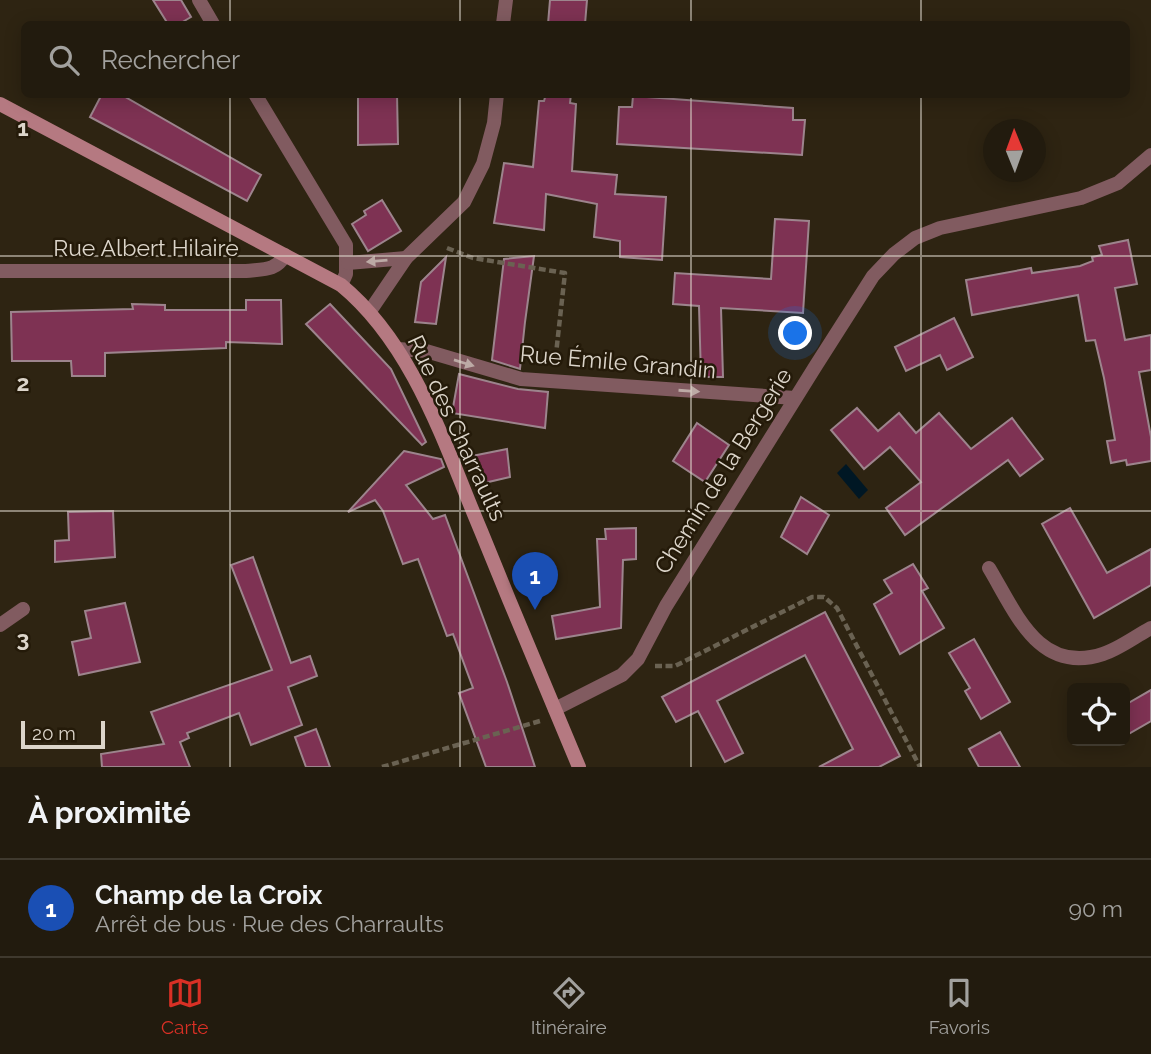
<!DOCTYPE html>
<html lang="fr">
<meta charset="utf-8">
<style>
body{margin:0;font-family:Raleway,sans-serif;background:#2a2417;color:#f1f3f6}
.controls{position:absolute;right:21px;bottom:21px;display:grid;overflow:hidden;border-radius:10px;box-shadow:0 4px 18px #0003}
.controls button{width:63px;height:63px;display:grid;place-items:center;padding:0;border:0;border-bottom:2px solid #3f392e;background:#221b0e;color:#f1f3f6;font:35px sans-serif}
.compass{position:absolute;left:983px;top:119px;width:63px;height:63px;border-radius:50%;background:#221b0e;box-shadow:0 4px 18px #0003;rotate:359deg}
.scale{position:absolute;left:21px;bottom:18px;width:84px;box-sizing:border-box;padding-left:7px;border:4px solid #dcd5ca;border-top:0;font-size:19px;line-height:24px;white-space:nowrap;color:#dcd5ca;-webkit-text-stroke:5px #241a09;paint-order:stroke}
.you{position:absolute;left:796px;top:334px;width:24px;height:24px;margin:-18px;border:5px solid #fff;border-radius:50%;background:#1a73e8;box-shadow:0 0 0 10px #1a73e833}
.badge{display:grid;place-items:center;width:46px;height:46px;border-radius:50%;background:#d93025;color:#fff;font-size:23px;font-weight:700}
.pin{position:absolute;translate:-50% -58px;filter:drop-shadow(0 2px 4px #0008)}
.pin::after{content:'';position:absolute;top:37px;width:24px;height:21px;background:inherit;clip-path:polygon(0 0,100% 0,50% 100%)}
.list{margin:0;padding:0;list-style:none}
h2{display:flex;justify-content:space-between;align-items:center;height:91px;margin:0;padding:0 28px;font-size:30px}
h2 small{font-size:23px;font-weight:400;color:#a2a19e}
.list li{display:grid;grid-template-columns:46px 1fr auto;gap:21px;align-items:center;box-sizing:border-box;height:98px;padding:0 28px;border-top:2px solid #3f392e}
.list b{display:block;font-size:26px;white-space:nowrap}
.list p{margin:0;font-size:23px;white-space:nowrap;color:#a2a19e}
.list em{font-size:23px;font-style:normal;color:#a2a19e}
.icon{flex:none;width:38px;height:38px;fill:none;stroke:currentColor;stroke-width:2;stroke-linecap:round;stroke-linejoin:round}
.map{position:relative;flex:none;width:1151px;height:767px;overflow:hidden}
.search{position:absolute;background:#221b0e;box-shadow:0 4px 18px #0003;left:21px;right:21px;top:21px;height:77px;display:flex;align-items:center;gap:18px;box-sizing:border-box;padding:0 24px;border-radius:10px;color:#a2a19e;font-size:26px}
.sheet{height:189px;background:#221b0e}
nav{display:flex;justify-content:space-around;align-items:center;box-sizing:border-box;height:98px;border-top:2px solid #3f392e;background:#221b0e;font-size:19px;color:#a2a19e}
nav a{display:grid;justify-items:center;gap:4px}
nav .on{color:#d93025}
.map>svg:first-child{display:block}
.water{fill:#001724}
.building{fill:#7e3253;stroke:#9d848d;stroke-width:2}
.lines{fill:none;stroke-linecap:round;stroke-linejoin:round}
.path{stroke:#6a6252;stroke-width:4.5;stroke-dasharray:7 3.5;stroke-linecap:butt}
.street{stroke:#815b60;stroke-width:14}
.secondary{stroke:#b57981;stroke-width:14}
.oneway{fill:#bcaaa5}
.grid{fill:none;stroke:#dcd5ca;stroke-width:2;stroke-opacity:0.55}
.labels{text-anchor:middle;stroke-width:5;stroke-linejoin:round;paint-order:stroke}
.street-label{font-size:23px;fill:#dcd5ca;stroke:#241a09}
.grid-label{font-size:23px;text-anchor:middle;font-weight:bold;fill:#dcd5ca;stroke:#241a09;stroke-width:5;stroke-linejoin:round;paint-order:stroke}
</style>
<div class="map">
<svg width="1151" height="767" viewBox="0 0 1151 767">
<rect width="100%" height="100%" fill="#2e2412"/>
<polygon class="water" points="846,464 868,490 859,499 837,473"/>
<g class="building">
<polygon points="153,0 181,0 191,17 179,24 168,24"/>
<polygon points="550,0 587,0 585,24 548,24"/>
<polygon points="102,94 120,94 261,175 247,201 90,117"/>
<polygon points="358,94 397,94 398,144 358,145"/>
<polygon points="546,94 571,94 570,103 576,104 572,171 617,175 615,194 666,197 662,260 620,257 620,241 594,237 597,204 546,194 544,230 494,223 504,163 533,167 539,101 544,101"/>
<polygon points="633,96 793,108 793,120 805,120 802,155 617,144 619,107 632,107"/>
<polygon points="382,200 401,231 368,251 352,224 366,215 364,211"/>
<polygon points="775,219 809,221 803,313 721,308 723,377 701,377 699,306 673,304 675,273 771,279"/>
<polygon points="1128,240 1137,284 1115,288 1125,340 1151,335 1151,370 1139,372 1151,437 1151,461 1127,465 1126,460 1111,463 1107,441 1115,440 1104,378 1095,340 1086,341 1078,295 972,315 966,280 1031,268 1032,273 1080,266 1093,261 1092,257 1102,255 1099,246"/>
<polygon points="534,256 525,322 520,369 492,360 504,259"/>
<polygon points="446,257 436,324 415,322 421,282"/>
<polygon points="246,300 281,300 282,344 226,342 226,348 105,353 105,376 72,376 71,361 12,361 11,312 133,309 132,304 165,305 165,310 246,310"/>
<polygon points="330,304 391,369 426,442 422,445 306,324"/>
<polygon points="954,318 973,357 947,370 940,355 906,371 895,347"/>
<polygon points="459,374 518,389 548,392 545,428 452,413"/>
<polygon points="857,408 878,431 899,413 916,433 939,413 971,449 1012,418 1043,459 1020,476 1008,460 905,535 886,508 921,482 890,447 864,469 831,430"/>
<polygon points="697,423 729,445 705,482 673,461"/>
<polygon points="507,449 510,477 484,483 472,456"/>
<polygon points="404,451 441,459 444,467 406,485 433,519 445,515 507,682 535,767 486,767 459,693 473,688 453,634 447,636 418,559 403,564 383,511 375,500 348,512"/>
<polygon points="801,497 829,515 807,554 781,537"/>
<polygon points="1070,508 1107,573 1151,549 1151,585 1094,618 1042,524"/>
<polygon points="113,511 115,557 55,562 55,541 69,540 68,512"/>
<polygon points="636,528 636,559 623,560 621,628 556,639 552,616 600,607 597,539 606,539 605,529"/>
<polygon points="253,557 291,663 310,656 317,676 288,687 302,725 251,745 239,713 187,733 189,738 180,742 190,767 102,767 101,754 164,744 151,712 272,670 231,565"/>
<polygon points="913,564 928,588 922,591 944,628 900,654 874,604 892,593 884,580"/>
<polygon points="125,603 140,662 79,675 72,642 91,638 85,611"/>
<polygon points="825,612 900,756 879,767 819,767 853,749 805,655 717,701 743,753 725,762 698,711 676,722 662,697"/>
<polygon points="974,639 1010,702 981,719 965,691 970,688 949,653"/>
<polygon points="1151,690 1151,721 1125,736 1125,705"/>
<polygon points="316,729 321,742 330,767 306,767 295,737"/>
<polygon points="1000,732 1020,767 979,767 969,749"/>
</g>
<g class="lines">
<g class="path">
<polyline points="447,248 473,258 565,273 555,363"/>
<polyline points="655,666 675,666 812,597 824,597 837,608 920,767"/>
<polyline points="382,767 540,721"/>
</g>
<g class="street">
<polyline points="199,0 213,24"/>
<polyline points="503,24 506,0"/>
<polyline points="255,94 346,245 346,274 341,285"/>
<polyline points="348,263 406,258"/>
<path d="M0 271H246C264 269 276 271 285 255"/>
<polyline points="370,311 406,258 464,202 483,164 494,123 497,94"/>
<polyline points="398,349 426,351 521,379 795,398"/>
<path d="M989 568C1016 613 1039 675 1103 654 1119 649 1136 636 1151 628"/>
<polyline points="0,625 23,609"/>
<polyline points="555,709 622,675 638,659 666,606 815,367 873,276 894,254 915,238 940,228 1081,198 1118,183 1151,155"/>
</g>
<path class="secondary" d="M0 104 341 285C414 345 445 446 481 531 513 610 546 689 579 767"/>
</g>
<defs><path id="oneway-solid" d="M-6-.8H1V-3.2L6.5 0L1 3.2V.8H-6Z" transform="scale(1.75)"/></defs>
<g class="oneway">
<use href="#oneway-solid" transform="translate(377 261) rotate(175)"/>
<use href="#oneway-solid" transform="translate(464 363) rotate(17)"/>
<use href="#oneway-solid" transform="translate(689 391) rotate(4)"/>
</g>
<path class="grid" d="M230 0V24M460 0V24M691 0V24M921 0V24M230 94V767M460 94V767M691 94V767M921 94V767M0 256H1151M0 511H1151"/>
<g class="labels">
<g class="street-label">
<text x="146" y="256">Rue Albert Hilaire</text>
<text transform="translate(618 362) rotate(5)" y="8">Rue Émile Grandin</text>
<text transform="translate(457 428) rotate(65)" y="8">Rue des Charraults</text>
<text transform="translate(723 471) rotate(-58)" y="8">Chemin de la Bergerie</text>
</g>
</g>
<g class="grid-label">
<text x="23" y="136">1</text>
<text x="23" y="391">2</text>
<text x="23" y="647">3</text>
</g>
</svg>
<div class="controls">
<button><svg class="icon" aria-label="locate" viewBox="0 0 24 24"><circle cx="12" cy="12" r="6"/><path d="M12 2v4M12 18v4M2 12h4M18 12h4"/></svg></button>
</div>
<svg class="compass" viewBox="-18 -18 36 36"><path d="M0-13l5 13h-10z" fill="#e53935"/><path d="M0 13l5-13h-10z" fill="#a2a19e"/></svg>
<div class="scale">20 m</div>
<div class="you"></div>
<div class="pin badge" style="left:535px;top:610px;background:#1a4fb4">1</div>
<div class="search"><svg class="icon" aria-label="search" viewBox="0 0 24 24"><circle cx="10" cy="10" r="6"/><path d="M15 15l6 6"/></svg>Rechercher</div>
</div>
<section class="sheet">
<h2>À proximité<small></small></h2>
<ul class="list">
<li><span class="badge" style="background:#1a4fb4">1</span><div><b>Champ de la Croix</b><p>Arrêt de bus · Rue des Charraults</p></div><em>90 m</em></li>
</ul>
</section>
<nav>
<a class="on"><svg class="icon" aria-label="map" viewBox="0 0 24 24"><path d="M3 6l6-2 6 2 6-2v14l-6 2-6-2-6 2zM9 4v14M15 6v14"/></svg>Carte</a>
<a><svg class="icon" aria-label="directions" viewBox="0 0 24 24"><path d="M12 3l9 9-9 9-9-9zM9 14v-3h6M13 9l2 2-2 2"/></svg>Itinéraire</a>
<a><svg class="icon" aria-label="saved" viewBox="0 0 24 24"><path d="M7 4h10v16l-5-4-5 4z"/></svg>Favoris</a>
</nav>
